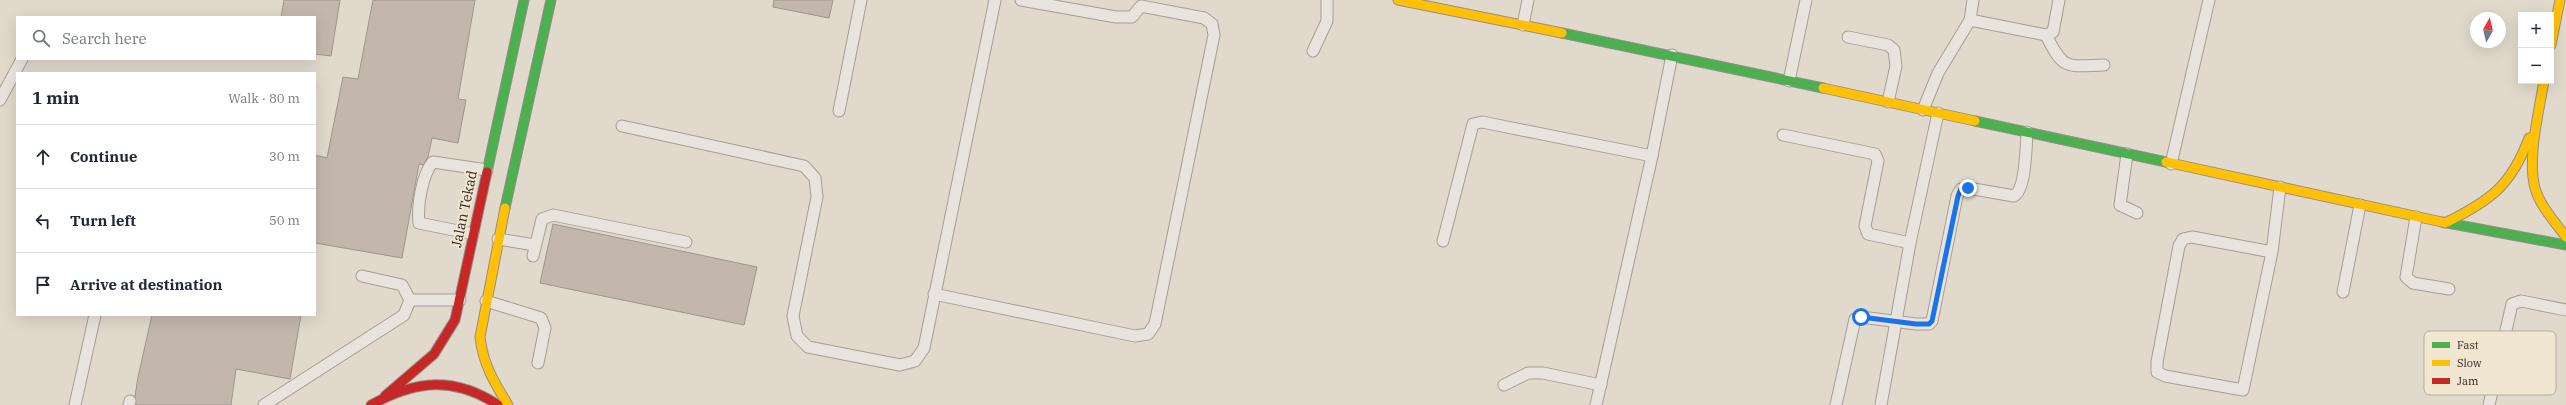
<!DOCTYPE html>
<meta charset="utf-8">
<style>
body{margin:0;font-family:"IBM Plex Serif",serif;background:#f2f2f3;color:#1f2937}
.controls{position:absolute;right:12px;top:12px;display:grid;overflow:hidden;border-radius:0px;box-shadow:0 4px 16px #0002}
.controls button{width:36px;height:36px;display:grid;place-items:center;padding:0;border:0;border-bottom:1px solid #e0e1e3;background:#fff;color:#1f2937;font:20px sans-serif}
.compass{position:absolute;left:2470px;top:12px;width:36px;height:36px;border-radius:50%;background:#fff;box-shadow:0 4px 16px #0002;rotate:8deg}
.stop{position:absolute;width:12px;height:12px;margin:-9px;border:3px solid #1a73e8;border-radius:50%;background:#fff}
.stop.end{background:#1a73e8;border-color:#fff;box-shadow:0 1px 4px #0008}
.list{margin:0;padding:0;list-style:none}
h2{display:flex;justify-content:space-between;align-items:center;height:52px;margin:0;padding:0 16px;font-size:17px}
h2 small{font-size:13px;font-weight:400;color:#747a83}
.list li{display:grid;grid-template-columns:26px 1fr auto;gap:12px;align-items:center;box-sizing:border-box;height:64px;padding:0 16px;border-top:1px solid #e0e1e3}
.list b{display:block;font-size:15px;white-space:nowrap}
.list em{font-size:13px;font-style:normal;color:#747a83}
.icon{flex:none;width:22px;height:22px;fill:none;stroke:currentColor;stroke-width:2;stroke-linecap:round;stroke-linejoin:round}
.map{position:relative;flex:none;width:2566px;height:405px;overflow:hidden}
.search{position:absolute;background:#fff;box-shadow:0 4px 16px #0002;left:16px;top:16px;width:300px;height:44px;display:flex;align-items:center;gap:10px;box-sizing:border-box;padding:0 14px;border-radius:0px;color:#747a83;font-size:15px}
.panel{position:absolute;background:#fff;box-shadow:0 4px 16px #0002;left:16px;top:72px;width:300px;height:244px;border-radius:0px}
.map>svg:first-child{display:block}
.building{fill:#c3b7ad;stroke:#9f958c}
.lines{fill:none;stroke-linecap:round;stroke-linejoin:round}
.lane-casing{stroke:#a59e95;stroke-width:13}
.fast-casing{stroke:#958e85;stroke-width:11}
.slow-casing{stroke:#958e85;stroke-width:11}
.jam-casing{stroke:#958e85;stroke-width:11}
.lane{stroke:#e8e4dd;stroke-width:11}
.fast{stroke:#4caf50;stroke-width:9}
.slow{stroke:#ffc107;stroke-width:9}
.jam{stroke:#c62828;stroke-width:9}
.route{stroke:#1a73e8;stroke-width:5}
.labels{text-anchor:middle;stroke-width:4;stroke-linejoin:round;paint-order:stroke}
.street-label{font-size:14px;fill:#32271f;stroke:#f0e6d2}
.key{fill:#f0e6d2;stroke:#b7ad9c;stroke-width:1}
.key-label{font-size:11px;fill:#32271f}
</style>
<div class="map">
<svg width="2566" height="405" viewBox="0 0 2566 405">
<rect width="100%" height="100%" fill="#e0d9cc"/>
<g class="building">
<polygon points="284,0 340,0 331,56 315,54 315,17 281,17"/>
<polygon points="373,0 475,0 458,99 466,100 458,143 432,138 428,157 423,165 419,164 402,258 315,243 315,155 327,158 343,77 358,79"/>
<polygon points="774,0 833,0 829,18 773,7"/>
<polygon points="553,224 757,267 744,325 540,283"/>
<polygon points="152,315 301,315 290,379 236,369 231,405 136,405 135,396 138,377"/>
</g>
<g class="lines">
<g class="lane-casing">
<g id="lane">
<polyline points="1970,20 2046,35 2053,32 2059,0"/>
<polyline points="1523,25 1528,0"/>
<path d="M2046 35C2064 71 2066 66 2104 65"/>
<polyline points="1848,37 1888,45 1894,50 1896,66 1888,102"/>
<polyline points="1313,51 1327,21 1327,0"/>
<polyline points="1789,81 1806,0"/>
<polyline points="0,100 22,59"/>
<polyline points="1923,110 1938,73 1970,20 1973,0"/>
<polyline points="839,111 861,0"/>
<polyline points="622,126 804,166 815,178 817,197 793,316 797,336 808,347 900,365 915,361 924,348 995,0"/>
<polyline points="1783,135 1875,154 1878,161 1865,226 1868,234 1910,243"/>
<polyline points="2127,154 2120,205 2137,213"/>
<polyline points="2171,164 2209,0"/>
<polyline points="2416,217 2406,277 2413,283 2449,289"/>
<path d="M473 234 419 223C417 207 422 174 433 162L487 170"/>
<polyline points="498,239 535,245"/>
<polyline points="1443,241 1473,124 1482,122 1652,156"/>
<polyline points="2272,252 2243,390 2165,376 2157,372 2157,362 2179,246 2183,239 2192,237 2272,252 2280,187"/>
<polyline points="533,256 542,219 553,215 686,242"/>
<polyline points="2343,292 2360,205"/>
<polyline points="934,294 1135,336 1148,334 1155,324 1214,35 1212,24 1204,18 1141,6 1132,17 1116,17 1021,0"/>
<polyline points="410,300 460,300"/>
<polyline points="486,301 541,318 545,328 538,363"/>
<polyline points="1504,385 1528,373 1543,373 1601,385"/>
<polyline points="75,405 95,315"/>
<polyline points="129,405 130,401"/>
<polyline points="264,405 404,315 410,300 402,285 362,276"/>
<polyline points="1596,405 1652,156 1672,55"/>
<path d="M1836 405 1855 319 1861 317 1916 324H1929L1932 321 1957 196 1961 189 1968 188 2014 196C2026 189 2026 147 2027 132"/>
<polyline points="1881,405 1910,243 1938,113"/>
<polyline points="2489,405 2512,304 2521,301 2566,310"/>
</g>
</g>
<g class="fast-casing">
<g id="fast">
<polyline points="1562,33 1823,88"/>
<polyline points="1975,121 2166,162"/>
<polyline points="487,172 524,0"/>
<polyline points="505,208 551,0"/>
<polyline points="2442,222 2566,245"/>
</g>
</g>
<g class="slow-casing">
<g id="slow">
<polyline points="1398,0 1562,33"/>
<polyline points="2551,45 2560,0"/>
<path d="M2544 81C2539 111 2527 159 2535 188 2540 206 2555 222 2566 237"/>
<polyline points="1823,88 1975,121"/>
<polyline points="2166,162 2442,222"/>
<path d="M505 208 480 337C483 364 494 382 508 405"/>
<path d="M2445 223C2490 201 2511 186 2529 138"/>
</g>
</g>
<g class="jam-casing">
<g id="jam">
<polyline points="385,396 434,354 455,320 487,172"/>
<path d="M371 405C416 380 454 376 498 405"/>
</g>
</g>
<use href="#lane" class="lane"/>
<use href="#fast" class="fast"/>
<use href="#slow" class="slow"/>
<use href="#jam" class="jam"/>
</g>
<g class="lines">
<polyline class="route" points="1861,317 1916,324 1929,324 1932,321 1958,196 1961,189 1968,188"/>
</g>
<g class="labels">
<g class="street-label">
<text transform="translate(464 209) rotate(-78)" y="5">Jalan Tekad</text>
</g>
</g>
<rect x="2424" y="331" width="132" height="64" rx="6" class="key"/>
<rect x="2432" y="342" width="18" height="6" fill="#4caf50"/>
<rect x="2432" y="360" width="18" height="6" fill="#ffc107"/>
<rect x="2432" y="378" width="18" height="6" fill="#c62828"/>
<g class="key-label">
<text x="2457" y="349">Fast</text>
<text x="2457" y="367">Slow</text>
<text x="2457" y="385">Jam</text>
</g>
</svg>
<div class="controls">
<button>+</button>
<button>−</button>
</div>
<svg class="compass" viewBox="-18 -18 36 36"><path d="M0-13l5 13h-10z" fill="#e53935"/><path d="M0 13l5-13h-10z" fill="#747a83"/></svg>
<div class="stop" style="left:1861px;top:317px"></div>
<div class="stop end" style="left:1968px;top:188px"></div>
<div class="search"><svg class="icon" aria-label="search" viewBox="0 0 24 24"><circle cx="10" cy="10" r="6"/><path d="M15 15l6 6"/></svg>Search here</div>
<section class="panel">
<h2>1 min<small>Walk · 80 m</small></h2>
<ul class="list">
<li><svg class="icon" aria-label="ahead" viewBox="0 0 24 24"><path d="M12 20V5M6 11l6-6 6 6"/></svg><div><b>Continue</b></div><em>30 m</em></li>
<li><svg class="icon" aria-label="left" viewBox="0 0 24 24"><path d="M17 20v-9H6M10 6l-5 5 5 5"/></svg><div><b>Turn left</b></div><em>50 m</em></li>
<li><svg class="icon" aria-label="arrive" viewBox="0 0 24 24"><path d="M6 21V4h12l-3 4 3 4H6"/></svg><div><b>Arrive at destination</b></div></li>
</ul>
</section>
</div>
